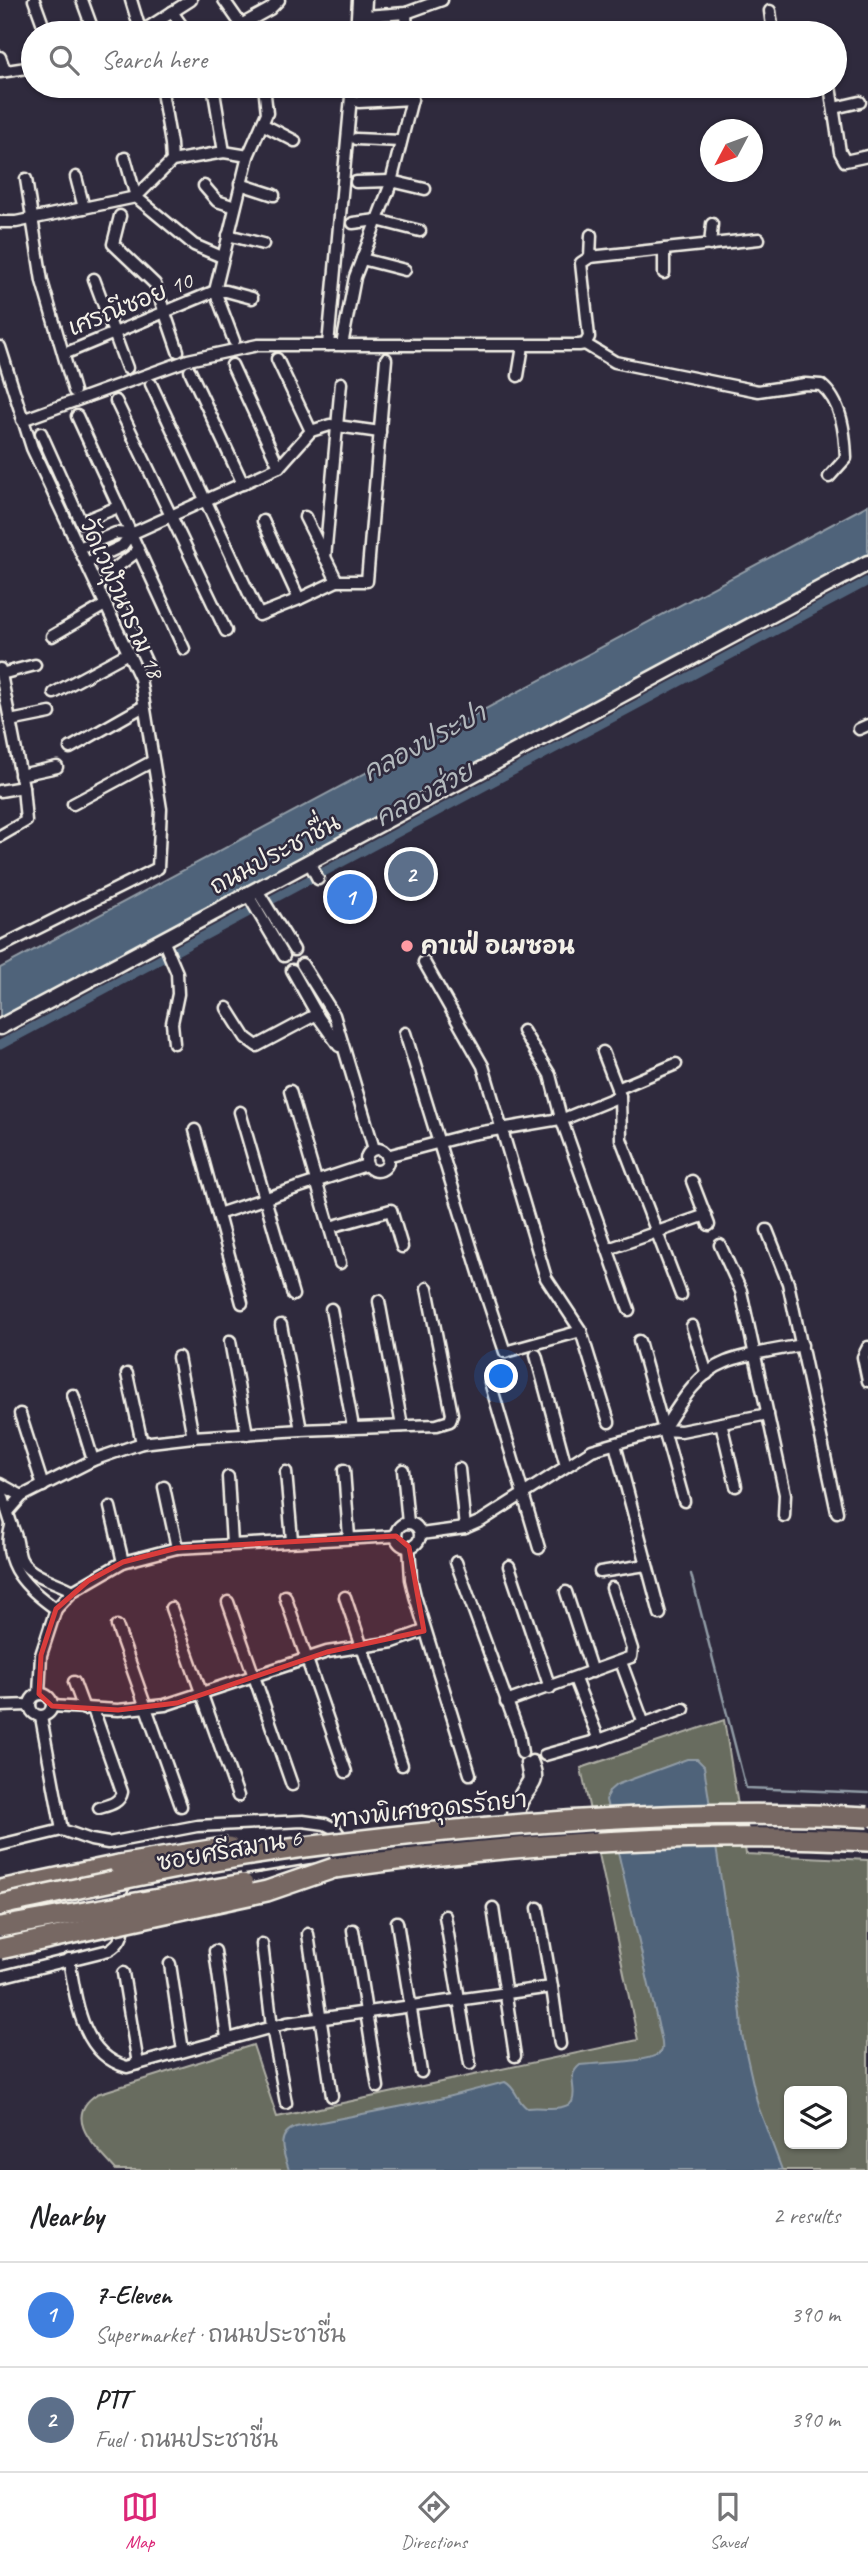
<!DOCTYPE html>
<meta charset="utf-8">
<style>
body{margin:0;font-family:Caveat,"Playpen Sans Thai",sans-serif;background:#f2f2f2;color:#202124}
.controls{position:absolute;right:21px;bottom:21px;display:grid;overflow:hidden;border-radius:10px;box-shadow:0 2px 5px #0004}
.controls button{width:63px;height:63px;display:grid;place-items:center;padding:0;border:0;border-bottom:2px solid #e0e0e0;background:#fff;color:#202124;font:35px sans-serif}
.compass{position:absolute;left:700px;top:119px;width:63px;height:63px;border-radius:50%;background:#fff;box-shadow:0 2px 5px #0004;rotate:229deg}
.you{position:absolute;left:502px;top:1377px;width:24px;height:24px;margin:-18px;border:5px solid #fff;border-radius:50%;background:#1a73e8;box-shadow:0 0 0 10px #1a73e833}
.badge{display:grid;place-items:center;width:46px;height:46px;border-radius:50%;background:#db2777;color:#fff;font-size:23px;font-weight:700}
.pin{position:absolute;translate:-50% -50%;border:4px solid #fff;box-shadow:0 2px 7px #0006}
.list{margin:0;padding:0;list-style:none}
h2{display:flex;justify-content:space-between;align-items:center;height:91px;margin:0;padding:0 28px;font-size:30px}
h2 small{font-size:23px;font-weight:400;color:#757577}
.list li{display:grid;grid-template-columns:46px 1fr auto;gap:21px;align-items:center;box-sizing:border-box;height:105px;padding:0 28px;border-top:2px solid #e0e0e0}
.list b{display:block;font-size:26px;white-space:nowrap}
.list p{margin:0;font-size:23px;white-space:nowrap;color:#757577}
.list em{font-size:23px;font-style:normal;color:#757577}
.icon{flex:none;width:38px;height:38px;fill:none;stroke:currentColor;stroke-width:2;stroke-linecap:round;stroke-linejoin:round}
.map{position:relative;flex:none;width:868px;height:2170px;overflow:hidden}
.search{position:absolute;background:#fff;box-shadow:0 2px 5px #0004;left:21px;right:21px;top:21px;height:77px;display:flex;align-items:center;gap:18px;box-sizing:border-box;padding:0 24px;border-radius:38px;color:#757577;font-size:26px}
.sheet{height:301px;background:#fff}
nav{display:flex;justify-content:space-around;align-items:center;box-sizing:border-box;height:98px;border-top:2px solid #e0e0e0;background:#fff;font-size:19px;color:#757577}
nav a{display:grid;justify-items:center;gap:4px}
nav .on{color:#db2777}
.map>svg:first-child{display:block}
.green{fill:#676c5f;stroke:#aeaea4;stroke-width:2;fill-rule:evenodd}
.water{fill:#4f637a;stroke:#919ca6;stroke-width:2}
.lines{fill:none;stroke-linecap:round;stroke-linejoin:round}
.stream{stroke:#919ca6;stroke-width:2.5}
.canal{stroke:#4f637a;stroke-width:9}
.street-casing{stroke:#f4f1e8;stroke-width:15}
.secondary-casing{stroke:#f4f1e8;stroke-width:19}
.highway-casing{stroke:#f4f1e8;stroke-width:24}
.street{stroke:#2f2a3d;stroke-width:10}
.secondary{stroke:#2f2a3d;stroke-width:14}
.highway{stroke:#776864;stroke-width:19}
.highway-bridge-casing{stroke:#f4f1e8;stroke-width:24;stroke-linecap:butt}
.highway-bridge{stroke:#776864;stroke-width:19}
.marked{fill:#d93c3b;fill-opacity:0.2;stroke:#d93c3b;stroke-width:5;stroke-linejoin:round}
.poi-dot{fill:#ff9aa2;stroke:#2f2a3d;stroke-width:2.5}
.labels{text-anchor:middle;stroke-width:5;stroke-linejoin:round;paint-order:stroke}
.street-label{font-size:24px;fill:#f4f1e8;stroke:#2f2a3d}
.poi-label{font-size:24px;font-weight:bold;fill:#f4f1e8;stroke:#2f2a3d;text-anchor:start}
.water-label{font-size:26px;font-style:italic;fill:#b2b8bc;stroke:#2f2a3d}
</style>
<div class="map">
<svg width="868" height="2170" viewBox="0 0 868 2170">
<rect width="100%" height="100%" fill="#2f2a3d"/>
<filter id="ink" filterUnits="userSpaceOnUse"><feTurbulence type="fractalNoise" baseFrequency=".0143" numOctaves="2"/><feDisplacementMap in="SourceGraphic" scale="14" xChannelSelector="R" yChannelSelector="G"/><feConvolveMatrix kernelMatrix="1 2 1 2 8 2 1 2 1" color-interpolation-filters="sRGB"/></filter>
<g filter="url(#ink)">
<path class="green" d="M724 1720 746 1854 868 1860V2170H116C98 2149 60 2118 97 2094L253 2045 277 2117 638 2040 581 1768ZM789 2091H842V2144H789Z"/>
<g class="water">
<polygon points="868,505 868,556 0,1018 0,968"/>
<path d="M687 1759H697L704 1766 741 2014 742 2035 758 2106 782 2170H289C284 2154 274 2135 296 2127L439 2099 505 2082C517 2088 516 2101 527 2108 542 2106 561 2112 572 2102 578 2088 565 2077 580 2065 594 2063 658 2063 662 2050 663 2045 661 2037 660 2033L606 1800 609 1791 616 1785Z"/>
</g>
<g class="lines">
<polyline class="stream" points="691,1574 746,1788 868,1793"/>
<polyline class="canal" points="0,1045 868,581"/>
<g class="street-casing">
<g id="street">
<polyline points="34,0 46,33"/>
<polyline points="82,0 94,33"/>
<polyline points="131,0 141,33"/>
<polyline points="224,0 247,33"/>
<polyline points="366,0 365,16 406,13 442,0"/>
<polyline points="770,11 773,33"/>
<polyline points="172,12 187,33"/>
<polyline points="406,13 407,33"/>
<polyline points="241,25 270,9 279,0"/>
<polyline points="141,32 191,0"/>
<polyline points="356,33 358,0"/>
<polyline points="0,57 5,71"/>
<polyline points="0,72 33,67"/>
<polyline points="161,86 171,144 172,161"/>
<polyline points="213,86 224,152"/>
<polyline points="830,86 840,152 845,161 868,156"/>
<polyline points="359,102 412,99"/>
<polyline points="834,108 860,102"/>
<polyline points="264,125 295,141"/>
<polyline points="356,139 401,141"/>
<polyline points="125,158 136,197 194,245 222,257"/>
<polyline points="76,177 84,208"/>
<polyline points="26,179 42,281 74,391"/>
<polyline points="356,182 391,181 425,189"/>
<polyline points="240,184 274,195"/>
<polyline points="204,186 217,201 235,207"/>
<polyline points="120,216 113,244 155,284 178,351"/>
<polyline points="0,222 16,222 136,197 172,161 224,152 248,156"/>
<polyline points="353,223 377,220 420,231"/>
<polyline points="228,235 263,244"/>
<polyline points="710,245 712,224"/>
<polyline points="664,249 664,273"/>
<polyline points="590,257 591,235"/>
<polyline points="362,259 405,270"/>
<polyline points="94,279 127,368"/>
<polyline points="234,341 215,291 248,156 267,113 264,86"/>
<path d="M585 344 615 362 758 391 805 384 821 385C842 402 845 433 846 458L829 477"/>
<polyline points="328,345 352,86"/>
<polyline points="342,345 355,277 390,186 412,99 411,86"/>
<polyline points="0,347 32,448 140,678 161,809 158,868 0,947"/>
<polyline points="64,354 215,291 226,291 252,298"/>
<polyline points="277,359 311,431"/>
<polyline points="232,365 279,467"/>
<polyline points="190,371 243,484"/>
<polyline points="518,376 523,346"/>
<polyline points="151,384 259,615 299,599 263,521"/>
<polyline points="116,401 226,631"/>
<polyline points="77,416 184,649"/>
<polyline points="22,420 188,360 258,345 579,345 585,344 589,337 581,263 590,257 759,239"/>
<polyline points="41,433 81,522 118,507"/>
<polyline points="305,517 337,581"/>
<polyline points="131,534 279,467 311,431 330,425 380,432"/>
<polyline points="79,548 116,533 131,534 122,546 86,563"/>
<polyline points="138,551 106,575 149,668"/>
<polyline points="325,558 341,383"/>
<polyline points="299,599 337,581 367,581 386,359"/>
<polyline points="52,636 105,605"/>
<polyline points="0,669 23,787 26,821 0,836"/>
<polyline points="1,674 35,665"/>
<polyline points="54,693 128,653"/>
<polyline points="10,721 50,713"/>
<polyline points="859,729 868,725"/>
<polyline points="70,748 144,706"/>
<polyline points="20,775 57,767"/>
<polyline points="0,791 23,787"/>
<polyline points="73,804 153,761"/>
<polyline points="309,862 318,879"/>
<polyline points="257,890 294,950"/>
<polyline points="248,895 284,956"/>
<polyline points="163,940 177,973 178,994 172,1023 174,1043"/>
<polyline points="424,962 483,1066 546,1278 581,1331 609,1422"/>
<polyline points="302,964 334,1015 374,1149"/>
<polyline points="292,970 319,1018 339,1046"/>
<polyline points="227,1008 246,1038 257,1046 317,1014"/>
<polyline points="523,1031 550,1075 561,1118 629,1310"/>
<polyline points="405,1033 484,1289 505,1352 581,1331"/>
<polyline points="603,1052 620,1096 621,1139 681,1295"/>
<polyline points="617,1089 676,1064"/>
<polyline points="290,1091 340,1263"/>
<polyline points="240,1112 293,1295"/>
<polyline points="195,1130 242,1303"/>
<circle cx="377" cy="1160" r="11"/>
<polyline points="387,1156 471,1134 566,1118 620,1096"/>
<polyline points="692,1181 709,1225"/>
<polyline points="218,1214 366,1165"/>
<polyline points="330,1227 391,1210 402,1247"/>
<polyline points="767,1230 788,1283 837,1512"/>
<polyline points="720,1245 741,1291 785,1494 784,1516"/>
<polyline points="608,1249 706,1215"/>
<polyline points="379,1301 402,1426"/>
<polyline points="331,1309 353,1427"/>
<polyline points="281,1325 301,1430"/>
<polyline points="692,1326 707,1374"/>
<polyline points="230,1341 247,1434"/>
<polyline points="639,1341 684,1501"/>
<polyline points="868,1347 863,1357 868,1381"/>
<polyline points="536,1355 566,1466"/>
<polyline points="178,1357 193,1437"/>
<polyline points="127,1374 142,1443"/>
<polyline points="490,1382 539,1548"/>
<polyline points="73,1395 93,1460"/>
<polyline points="20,1414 43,1486"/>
<polyline points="721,1423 736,1486"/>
<path d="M663 1430C679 1405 697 1373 726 1362 749 1353 778 1350 802 1345"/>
<polyline points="615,1444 660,1614"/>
<polyline points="459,1469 465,1528"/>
<polyline points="344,1470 349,1537"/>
<polyline points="403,1470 408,1523"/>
<polyline points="286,1472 292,1540"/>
<polyline points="228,1477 232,1544"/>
<polyline points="0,1484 22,1496"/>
<path d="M0 1487C5 1503 9 1519 15 1534 20 1548 16 1559 29 1569 41 1579 59 1583 73 1591"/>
<polyline points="164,1487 177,1548"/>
<polyline points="110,1507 123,1562"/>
<polyline points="8,1512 22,1496 93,1460 142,1443 193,1437 301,1430 437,1425 450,1421 452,1414 427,1288"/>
<circle cx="408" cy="1535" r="12"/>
<path d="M11 1526C0 1565 29 1590 56 1609"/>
<polyline points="421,1534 465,1528 481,1521 592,1450 663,1430 681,1431 768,1414"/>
<polyline points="409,1547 411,1579 415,1596 470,1774"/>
<polyline points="456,1562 519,1734 522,1753"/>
<polyline points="509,1566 550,1688"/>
<polyline points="600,1572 646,1565"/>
<polyline points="566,1592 592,1672"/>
<polyline points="285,1596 346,1772"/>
<polyline points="345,1597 402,1765"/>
<polyline points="228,1602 292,1785"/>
<polyline points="171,1608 238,1796"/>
<polyline points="117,1626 181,1806"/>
<polyline points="621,1662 644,1724"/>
<polyline points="575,1679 599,1740"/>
<polyline points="74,1682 84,1709"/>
<polyline points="39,1694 41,1655 56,1609 73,1591 123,1562 177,1548 396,1536"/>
<circle cx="41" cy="1705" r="11"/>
<polyline points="506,1702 631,1657 632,1649 612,1588"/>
<polyline points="0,1706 30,1705"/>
<polyline points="52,1706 118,1710 165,1705 327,1652 393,1642 424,1631"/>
<path d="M93 1709 122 1792C120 1803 109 1805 99 1808"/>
<polyline points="41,1717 62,1830"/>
<polyline points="545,1755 599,1740 684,1709"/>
<path d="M519 1825C519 1817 519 1809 522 1802 532 1784 542 1785 532 1761"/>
<polyline points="511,1826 513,1806 529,1779 526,1763"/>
<polyline points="753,1826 868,1831"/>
<polyline points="0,1845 62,1830 91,1840 108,1843 197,1826 303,1821 325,1824 335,1829 341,1837 343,1844"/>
<path d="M129 1905C132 1896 134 1890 143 1886L308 1858 593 1829"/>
<polyline points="493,1908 515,2056"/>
<polyline points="445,1916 470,2064"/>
<polyline points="397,1922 421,2072"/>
<polyline points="353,1930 378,2087"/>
<polyline points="308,1934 332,2096"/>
<polyline points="262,1944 272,2027 286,2103"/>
<polyline points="215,1951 227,2038"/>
<path d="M69 1959C76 1999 81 2055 127 2067L287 2023 552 1987 538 1908"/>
<polyline points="170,1964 183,2051"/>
<polyline points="123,1973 138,2064"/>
<path d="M0 1977 109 1950C122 1943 123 1933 126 1920"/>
<polyline points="552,1987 560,2044"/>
</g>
</g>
<g class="secondary-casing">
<polyline id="secondary" points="0,1027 868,563"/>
</g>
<g class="highway-casing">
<g id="highway">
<path d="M334 1868C511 1844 689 1831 868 1841"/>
<polyline points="0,1890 119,1865"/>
</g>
</g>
<use href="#street" class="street"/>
<use href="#secondary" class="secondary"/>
<use href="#highway" class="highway"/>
<g class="highway-bridge-casing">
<g id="highway-bridge">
<polyline points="119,1865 229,1847"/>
<path d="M0 1905C104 1883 208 1859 313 1846 497 1823 682 1808 868 1817"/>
<polyline points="0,1927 243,1884"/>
<polyline points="0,1949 267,1891 334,1868"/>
</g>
</g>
<use href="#highway-bridge" class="highway-bridge"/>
</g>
</g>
<path class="marked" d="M396 1536 409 1547 424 1631 327 1652 177 1703 118 1710 52 1706 39 1694 41 1655 56 1609 88 1581 123 1562 177 1548Z"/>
<circle class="poi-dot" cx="407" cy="946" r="7"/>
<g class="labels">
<g class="street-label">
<text transform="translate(130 304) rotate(-22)" y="8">เศรณีซอย 10</text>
<text transform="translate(122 598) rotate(66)" y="8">วัดเวฬุวนาราม 18</text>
<text transform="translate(275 854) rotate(-28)" y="8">ถนนประชาชื่น</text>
<text transform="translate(429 1809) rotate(-6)" y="8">ทางพิเศษอุดรรัถยา</text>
<text transform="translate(229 1850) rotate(-10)" y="8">ซอยศรีสมาน 6</text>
</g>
<g class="poi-label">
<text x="421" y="954">คาเฟ่ อเมซอน</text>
</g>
<g class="water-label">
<text transform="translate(424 742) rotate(-28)" y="9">คลองประปา</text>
<text transform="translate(424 794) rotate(-28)" y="9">คลองส่วย</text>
</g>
</g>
</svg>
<div class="controls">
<button><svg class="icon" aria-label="layers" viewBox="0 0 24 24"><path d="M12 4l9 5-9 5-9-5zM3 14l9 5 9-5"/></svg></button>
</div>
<svg class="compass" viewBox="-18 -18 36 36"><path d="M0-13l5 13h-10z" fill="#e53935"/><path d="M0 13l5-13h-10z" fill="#757577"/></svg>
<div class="you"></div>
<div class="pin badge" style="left:350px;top:897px;background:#3f7fe0">1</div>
<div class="pin badge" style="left:411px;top:874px;background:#5c6f8a">2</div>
<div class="search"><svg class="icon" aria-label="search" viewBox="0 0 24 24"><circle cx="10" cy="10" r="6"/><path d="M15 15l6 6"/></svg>Search here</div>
</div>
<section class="sheet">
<h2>Nearby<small>2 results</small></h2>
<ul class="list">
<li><span class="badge" style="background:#3f7fe0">1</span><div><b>7-Eleven</b><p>Supermarket · ถนนประชาชื่น</p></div><em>390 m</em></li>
<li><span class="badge" style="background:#5c6f8a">2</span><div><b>PTT</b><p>Fuel · ถนนประชาชื่น</p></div><em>390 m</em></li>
</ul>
</section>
<nav>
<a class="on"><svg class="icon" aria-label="map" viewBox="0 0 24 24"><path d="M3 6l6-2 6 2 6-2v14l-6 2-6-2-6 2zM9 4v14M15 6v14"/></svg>Map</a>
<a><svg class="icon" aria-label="directions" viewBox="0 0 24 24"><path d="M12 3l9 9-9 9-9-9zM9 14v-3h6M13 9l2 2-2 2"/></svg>Directions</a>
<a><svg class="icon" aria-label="saved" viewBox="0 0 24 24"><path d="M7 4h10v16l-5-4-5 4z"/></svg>Saved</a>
</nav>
